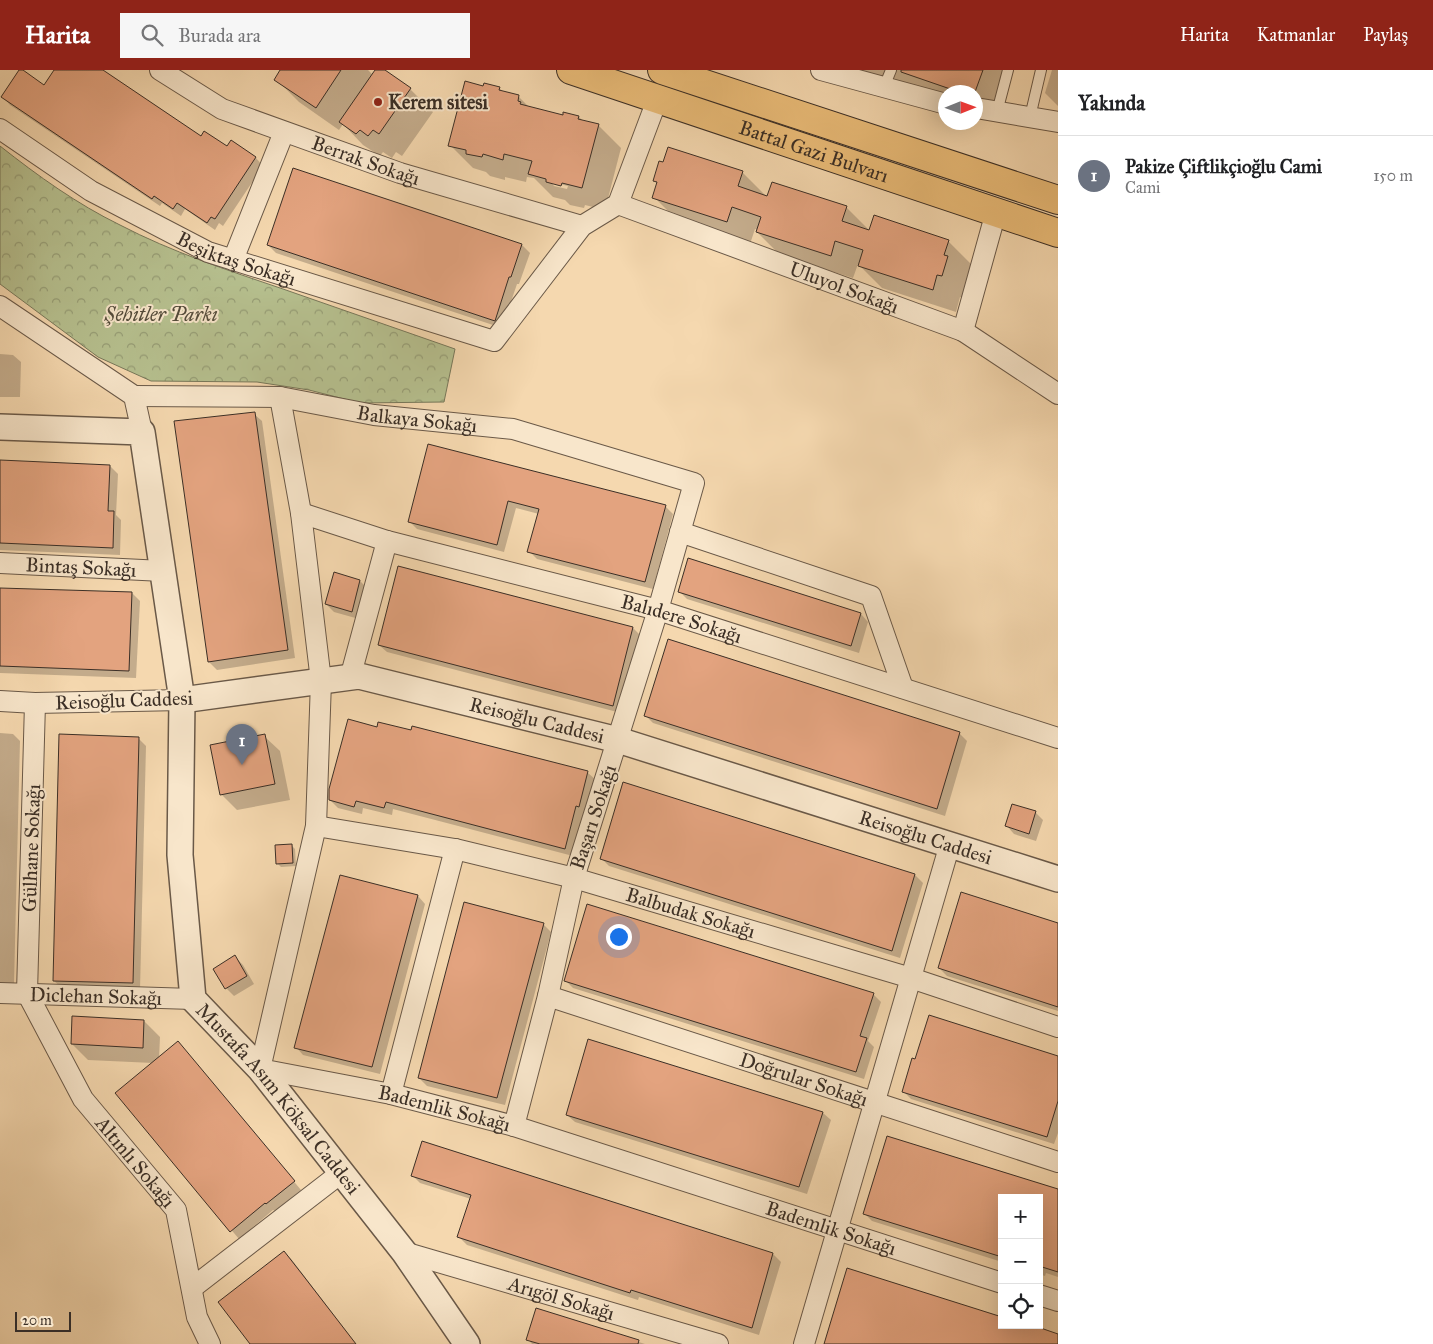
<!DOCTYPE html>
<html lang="tr">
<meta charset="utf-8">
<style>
body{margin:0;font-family:"IM FELL Great Primer",serif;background:#f6f6f6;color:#202124}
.controls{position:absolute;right:15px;bottom:15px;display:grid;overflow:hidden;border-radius:0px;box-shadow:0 5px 20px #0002}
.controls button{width:45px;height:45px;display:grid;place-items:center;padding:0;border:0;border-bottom:1px solid #e0e0e0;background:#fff;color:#202124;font:25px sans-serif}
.compass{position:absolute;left:938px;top:15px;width:45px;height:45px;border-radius:50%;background:#fff;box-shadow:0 5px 20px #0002;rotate:89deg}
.scale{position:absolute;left:15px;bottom:12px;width:56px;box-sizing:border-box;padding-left:5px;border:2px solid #3b2f26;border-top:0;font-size:14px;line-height:18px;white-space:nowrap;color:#3b2f26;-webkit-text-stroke:4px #f8e6cb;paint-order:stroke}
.you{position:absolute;left:618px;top:866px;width:18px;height:18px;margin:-12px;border:4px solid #fff;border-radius:50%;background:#1a73e8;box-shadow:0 0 0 8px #1a73e833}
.badge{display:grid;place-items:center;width:32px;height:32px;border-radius:50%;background:#8f2418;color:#fff;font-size:16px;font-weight:700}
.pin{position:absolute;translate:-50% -41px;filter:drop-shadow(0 1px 2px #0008)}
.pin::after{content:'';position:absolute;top:26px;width:18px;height:15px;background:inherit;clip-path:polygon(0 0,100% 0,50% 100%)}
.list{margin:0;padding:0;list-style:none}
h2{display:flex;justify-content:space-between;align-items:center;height:65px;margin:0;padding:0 20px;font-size:21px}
h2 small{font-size:16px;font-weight:400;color:#757577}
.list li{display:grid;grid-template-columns:32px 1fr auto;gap:15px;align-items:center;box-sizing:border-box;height:80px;padding:0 20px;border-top:1px solid #e0e0e0}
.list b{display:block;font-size:19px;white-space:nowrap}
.list p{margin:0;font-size:16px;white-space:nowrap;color:#757577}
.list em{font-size:16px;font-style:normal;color:#757577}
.icon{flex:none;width:28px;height:28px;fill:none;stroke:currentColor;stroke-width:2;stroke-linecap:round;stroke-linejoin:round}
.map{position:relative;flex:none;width:1058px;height:1274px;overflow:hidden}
header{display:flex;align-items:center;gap:30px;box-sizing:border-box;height:70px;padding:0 25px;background:#8f2418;color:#fff}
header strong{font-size:24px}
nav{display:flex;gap:28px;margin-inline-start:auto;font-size:18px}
.search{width:350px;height:45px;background:#f6f6f6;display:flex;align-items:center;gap:12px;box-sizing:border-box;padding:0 18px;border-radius:0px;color:#757577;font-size:19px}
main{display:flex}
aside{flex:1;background:#fff}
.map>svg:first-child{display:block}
.forest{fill:url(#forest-crowns);stroke:#78785a}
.shadow{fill:#0003;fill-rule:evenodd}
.building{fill:#e3a37f;stroke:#3b2f26}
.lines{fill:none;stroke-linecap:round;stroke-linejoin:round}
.service-casing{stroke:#6a5948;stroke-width:12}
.minor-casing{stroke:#6a5948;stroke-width:22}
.tertiary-casing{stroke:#6a5948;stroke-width:28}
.primary-casing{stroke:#3b2f26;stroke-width:30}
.service{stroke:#f8e6cb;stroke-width:10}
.minor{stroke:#f8e6cb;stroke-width:20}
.tertiary{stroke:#f8e6cb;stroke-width:25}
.primary{stroke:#eabc78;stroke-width:28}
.poi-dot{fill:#8f2418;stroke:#f8e6cb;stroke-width:2}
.labels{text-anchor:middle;stroke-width:4;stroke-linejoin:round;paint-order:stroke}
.poi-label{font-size:20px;font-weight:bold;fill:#3b2f26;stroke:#f8e6cb;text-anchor:start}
.street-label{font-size:20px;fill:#3b2f26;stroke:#f8e6cb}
.park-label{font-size:20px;font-style:italic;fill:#544c3b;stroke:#f8e6cb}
</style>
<header>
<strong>Harita</strong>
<div class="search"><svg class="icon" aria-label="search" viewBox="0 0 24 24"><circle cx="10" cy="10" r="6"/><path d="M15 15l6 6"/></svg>Burada ara</div>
<nav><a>Harita</a><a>Katmanlar</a><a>Paylaş</a></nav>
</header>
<main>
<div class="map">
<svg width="1058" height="1274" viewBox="0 0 1058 1274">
<defs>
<pattern id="forest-crowns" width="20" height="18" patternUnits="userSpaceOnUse" patternTransform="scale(1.25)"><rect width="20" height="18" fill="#b6c08f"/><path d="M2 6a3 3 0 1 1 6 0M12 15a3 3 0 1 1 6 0" fill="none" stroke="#959c75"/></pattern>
</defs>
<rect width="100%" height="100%" fill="#f5d8af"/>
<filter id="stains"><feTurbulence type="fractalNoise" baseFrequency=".004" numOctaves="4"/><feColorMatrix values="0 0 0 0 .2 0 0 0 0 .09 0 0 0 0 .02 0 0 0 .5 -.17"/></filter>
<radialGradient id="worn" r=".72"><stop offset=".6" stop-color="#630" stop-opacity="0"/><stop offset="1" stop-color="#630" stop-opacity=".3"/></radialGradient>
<path class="forest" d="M0 76C38 106 77 134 120 155 172 182 227 200 283 219 340 239 398 259 455 279L444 332 360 333 309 320 257 312 151 311 98 287 0 214Z"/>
<g class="shadow">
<polygon points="21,0 45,16 55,0 101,0 201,68 227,78 232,72 256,88 263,96 223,156 219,153 215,160 185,139 181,146 162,133 160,136 10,35 3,27"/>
<polygon points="282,0 368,0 373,5 376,0 383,0 410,19 433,42 402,86 396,82 392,88 383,82 380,86 363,75 343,54 339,60 299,32 276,9"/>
<polygon points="833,0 1014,0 997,49 976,42 976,22 946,22 946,32"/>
<polygon points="1052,0 1058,0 1058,36 1045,23"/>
<path d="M484 17 499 18 504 23 519 27 529 37 563 46 579 47 583 51 598 55 621 78 605 140 585 135 584 138 570 135 565 130 553 127 534 108 527 107 526 112 505 107V110L490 106 486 102 473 98 450 75ZM551 112 568 116 567 119 554 116Z"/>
<polygon points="293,99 522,175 530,183 519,214 517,214 502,258 276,183 268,175"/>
<polygon points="742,102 765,125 765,127 846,137 870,161 948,171 971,194 967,207 970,210 964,228 960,227 956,242 882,218 858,194 853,208 780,185 757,162 758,160 755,159 750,174 677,150 654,127 658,114 654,111"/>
<polygon points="0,284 13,285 21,292 20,327 0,327"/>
<polygon points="254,344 262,351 295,588 217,600 209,592"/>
<polygon points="429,375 665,436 673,444 653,519 537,489 529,481 539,444 516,438 504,482 417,459 409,451"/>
<polygon points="0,391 110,396 118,404 116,445 121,450 120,485 0,480"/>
<polygon points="689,490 861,544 868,552 859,583 687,529 679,521"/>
<polygon points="399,497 633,558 641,566 621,643 387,582 379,575"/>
<polygon points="335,504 360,511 368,519 359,549 334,542 326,534"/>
<polygon points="0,519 132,523 140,531 136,608 0,603"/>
<polygon points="645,645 959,663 967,671 945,746 653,653"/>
<polygon points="413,657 588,703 596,710 573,786 393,739 392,745 363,738 362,744 338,738 330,730 377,658 412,662"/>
<polygon points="0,663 13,664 20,671 14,914 0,914"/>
<polygon points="264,666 280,681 290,730 237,740 221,724"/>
<polygon points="138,668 146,676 140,920 62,918 54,911"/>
<polygon points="624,713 915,805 923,813 900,888 609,796 601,788"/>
<polygon points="1035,742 1043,750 1036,771 1014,764 1007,756"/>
<polygon points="291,775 295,779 296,796 281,797 277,793"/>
<polygon points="962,824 1058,854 1058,941 947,906 939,898"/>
<polygon points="418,826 425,834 380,1004 303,985 296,977"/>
<polygon points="543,854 551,862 505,1035 427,1016 419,1008"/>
<polygon points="235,887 243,895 254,914 234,926 226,918"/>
<polygon points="565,910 873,924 881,932 868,971 874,977 864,1009 573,918"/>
<polygon points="930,947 1058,987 1058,1063 1054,1074 911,1029 903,1021 916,991"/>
<polygon points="144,951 160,967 159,989 178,972 301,1120 275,1141 273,1140 239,1169 117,1023 153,993 88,990 72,974"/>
<polygon points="588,970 823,1043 831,1050 807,1124 575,1052 567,1045"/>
<polygon points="888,1068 1058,1121 1058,1207 1046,1203 1045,1206 1039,1204 1039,1128 1002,1128 1002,1192 872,1151 865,1144"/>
<polygon points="422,1073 773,1184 781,1192 759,1265 639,1227 638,1230 467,1175 459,1167 471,1129 420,1113 412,1105"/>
<polygon points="284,1182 292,1190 356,1274 252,1274"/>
<polygon points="537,1240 645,1274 532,1274 528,1269"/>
</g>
<g class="building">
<polygon points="19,0 23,0 44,15 54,0 103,0 201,66 204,61 227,76 231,70 256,87 215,149 211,147 207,153 177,133 173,139 154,126 152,129 1,27"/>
<polygon points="280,0 341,0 316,38 274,10"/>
<polygon points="375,0 385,0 411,18 379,64 373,60 368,66 360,60 356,64 339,52"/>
<polygon points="901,0 983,0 975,22 959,22 901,2"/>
<polygon points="465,11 483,16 484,13 500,17 499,20 519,25 518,31 521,32 520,34 563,45 563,42 579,46 578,49 599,54 582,118 562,113 561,116 546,112 546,109 528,104 532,91 504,84 503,90 483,84 482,87 466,84 466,80 448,76"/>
<polygon points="668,77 743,101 738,116 767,126 772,112 847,136 842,151 869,160 874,145 949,170 944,185 948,186 942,206 937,205 933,220 858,196 863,180 835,171 831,186 756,162 761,147 732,137 727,152 652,128 657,112 653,111 659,91 663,92"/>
<polygon points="293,98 522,174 511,207 509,207 495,251 267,175"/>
<polygon points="255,342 288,580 208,592 174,351"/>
<polygon points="428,374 666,435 645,512 527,482 539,439 508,431 497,475 408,452"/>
<polygon points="0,390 110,395 108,441 114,441 113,478 0,473"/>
<polygon points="688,488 861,543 851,576 678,522"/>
<polygon points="398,496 633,557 613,636 378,575"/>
<polygon points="334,502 360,510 352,542 325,534"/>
<polygon points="0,518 132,522 129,601 0,596"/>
<polygon points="668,569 960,662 937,739 644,646"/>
<polygon points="348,649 377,657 378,652 411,660 412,656 588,701 579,737 576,736 565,779 386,732 384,738 356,731 354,737 329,730 329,719"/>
<polygon points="59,664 139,667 133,913 53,911"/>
<polygon points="265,664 275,714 220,725 210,675"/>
<polygon points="623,712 915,804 892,881 600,789"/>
<polygon points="1012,734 1036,741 1029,764 1005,756"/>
<polygon points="292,774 293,793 276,794 275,775"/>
<polygon points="340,805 418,825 372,997 294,978"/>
<polygon points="961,822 1058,853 1058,937 938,898"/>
<polygon points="464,832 544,853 497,1028 418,1008"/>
<polygon points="587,834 874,923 860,966 867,968 856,1002 564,911"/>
<polygon points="235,885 247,906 225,919 213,899"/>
<polygon points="929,945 1058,986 1058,1031 1047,1067 902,1022 912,988 915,989"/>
<polygon points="72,946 144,950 143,978 71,974"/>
<polygon points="588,969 823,1042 799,1117 566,1045"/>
<polygon points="178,971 295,1111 266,1134 265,1133 230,1162 115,1023"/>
<polygon points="887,1066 1058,1119 1058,1202 1039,1196 1039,1128 1002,1128 1002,1187 863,1144"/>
<polygon points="422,1071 773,1183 752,1258 631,1220 630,1223 457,1167 471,1125 411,1106"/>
<polygon points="284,1181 302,1204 356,1274 250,1274 218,1232"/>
<polygon points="847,1198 1002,1247 1002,1255 1032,1255 1058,1264 1058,1274 824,1274"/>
<polygon points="536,1238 639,1270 638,1274 540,1274 526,1270"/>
</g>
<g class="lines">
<g class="service-casing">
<g id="service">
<polyline points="884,17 891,0"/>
<polyline points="997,42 1008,0"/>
<polyline points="1030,47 1041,0"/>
</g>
</g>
<g class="minor-casing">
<g id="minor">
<path id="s1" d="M160 0 222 39 400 103 582 156"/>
<polyline points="821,0 946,34"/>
<polyline points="976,38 1058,52"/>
<path id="s2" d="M0 59 91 121 208 182 494 271 582 156 618 134 657 30"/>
<path id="s3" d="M618 134 963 261 1058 324"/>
<polyline points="233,190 284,62"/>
<polyline points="0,236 134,326 142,362"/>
<polyline points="963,261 996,142"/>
<path id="s4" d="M134 326 280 327 374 345 513 359 694 413 658 540 574 808 548 926 514 1056"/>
<path id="s5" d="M280 327 301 443 321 611 316 756 260 999 391 1024 514 1056 1002 1213"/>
<path id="s6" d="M301 443 387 471 658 540 1058 668"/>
<polyline points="680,462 871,526 903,618"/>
<path id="s7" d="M0 493 163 501"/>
<polyline points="350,608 387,471"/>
<polyline points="0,631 35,633 182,630"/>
<path id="s8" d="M35 633 27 923 83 1029 176 1140 197 1247 210 1274"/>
<path id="s9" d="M316 756 455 779 574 808 911 908 1058 957"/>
<path id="s10" d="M0 923 193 929"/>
<path id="s11" d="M548 926 1058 1092"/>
<polyline points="391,1024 455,779"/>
<path id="s12" d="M404 1182 718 1274"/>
<polyline points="192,1218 341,1103"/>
<polyline points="1039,1225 1058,1231"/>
<polyline points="804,1274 950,774"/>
</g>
</g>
<g class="tertiary-casing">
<g id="tertiary">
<path id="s13" d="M0 357 142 362 182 630 180 785 193 929 260 999 404 1182 467 1274"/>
<path id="s14" d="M182 630 359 606 618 670 1058 809"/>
</g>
</g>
<g class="primary-casing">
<g id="primary">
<path id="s15" d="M571 0 1058 163"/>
<polyline points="662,0 1058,130"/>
</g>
</g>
<use href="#service" class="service"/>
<use href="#minor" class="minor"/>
<use href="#tertiary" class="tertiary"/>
<use href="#primary" class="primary"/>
</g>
<circle class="poi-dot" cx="378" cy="32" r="5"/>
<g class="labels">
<g class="poi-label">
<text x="388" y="39">Kerem sitesi</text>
</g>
<g class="street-label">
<text dy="7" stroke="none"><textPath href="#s15" startOffset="256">Battal Gazi Bulvarı</textPath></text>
<text dy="7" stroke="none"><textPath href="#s1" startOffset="226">Berrak Sokağı</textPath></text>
<text dy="7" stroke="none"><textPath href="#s2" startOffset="271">Beşiktaş Sokağı</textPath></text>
<text dy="7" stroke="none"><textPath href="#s3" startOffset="241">Uluyol Sokağı</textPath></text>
<text dy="7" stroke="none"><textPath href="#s4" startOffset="285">Balkaya Sokağı</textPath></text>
<text dy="7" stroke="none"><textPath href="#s7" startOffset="81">Bintaş Sokağı</textPath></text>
<text dy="7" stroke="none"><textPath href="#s6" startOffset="395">Balıdere Sokağı</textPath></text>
<text transform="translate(124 630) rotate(-2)" y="7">Reisoğlu Caddesi</text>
<text dy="7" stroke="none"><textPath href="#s14" startOffset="362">Reisoğlu Caddesi</textPath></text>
<text transform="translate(593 747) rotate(-72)" y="7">Başarı Sokağı</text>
<text dy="7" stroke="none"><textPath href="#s14" startOffset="768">Reisoğlu Caddesi</textPath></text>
<text transform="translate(31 778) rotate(-88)" y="7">Gülhane Sokağı</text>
<text dy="7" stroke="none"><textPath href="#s9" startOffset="385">Balbudak Sokağı</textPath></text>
<text dy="7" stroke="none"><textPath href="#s10" startOffset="96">Diclehan Sokağı</textPath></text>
<text dy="7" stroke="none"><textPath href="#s11" startOffset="269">Doğrular Sokağı</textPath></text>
<text dy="7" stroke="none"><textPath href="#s13" startOffset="844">Mustafa Asım Köksal Caddesi</textPath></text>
<text dy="7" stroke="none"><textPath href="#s5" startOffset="870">Bademlik Sokağı</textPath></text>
<text dy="7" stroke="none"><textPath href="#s8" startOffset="492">Altınlı Sokağı</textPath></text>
<text dy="7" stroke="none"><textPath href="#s5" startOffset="1275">Bademlik Sokağı</textPath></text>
<text dy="7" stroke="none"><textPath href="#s12" startOffset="164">Arıgöl Sokağı</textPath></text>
</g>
<g class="park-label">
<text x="161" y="251">Şehitler Parkı</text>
</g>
</g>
<rect width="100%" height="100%" filter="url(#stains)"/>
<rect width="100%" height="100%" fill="url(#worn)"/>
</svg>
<div class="controls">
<button>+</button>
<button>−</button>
<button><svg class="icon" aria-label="locate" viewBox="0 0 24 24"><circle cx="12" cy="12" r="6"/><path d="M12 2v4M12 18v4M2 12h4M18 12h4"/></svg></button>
</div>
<svg class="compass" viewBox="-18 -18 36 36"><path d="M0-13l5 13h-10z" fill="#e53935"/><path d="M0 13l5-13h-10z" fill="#757577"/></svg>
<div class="scale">20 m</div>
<div class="you"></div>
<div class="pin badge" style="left:242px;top:695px;background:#6b7280">1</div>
</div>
<aside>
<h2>Yakında<small></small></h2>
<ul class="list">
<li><span class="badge" style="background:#6b7280">1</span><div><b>Pakize Çiftlikçioğlu Cami</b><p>Cami</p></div><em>150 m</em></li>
</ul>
</aside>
</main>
